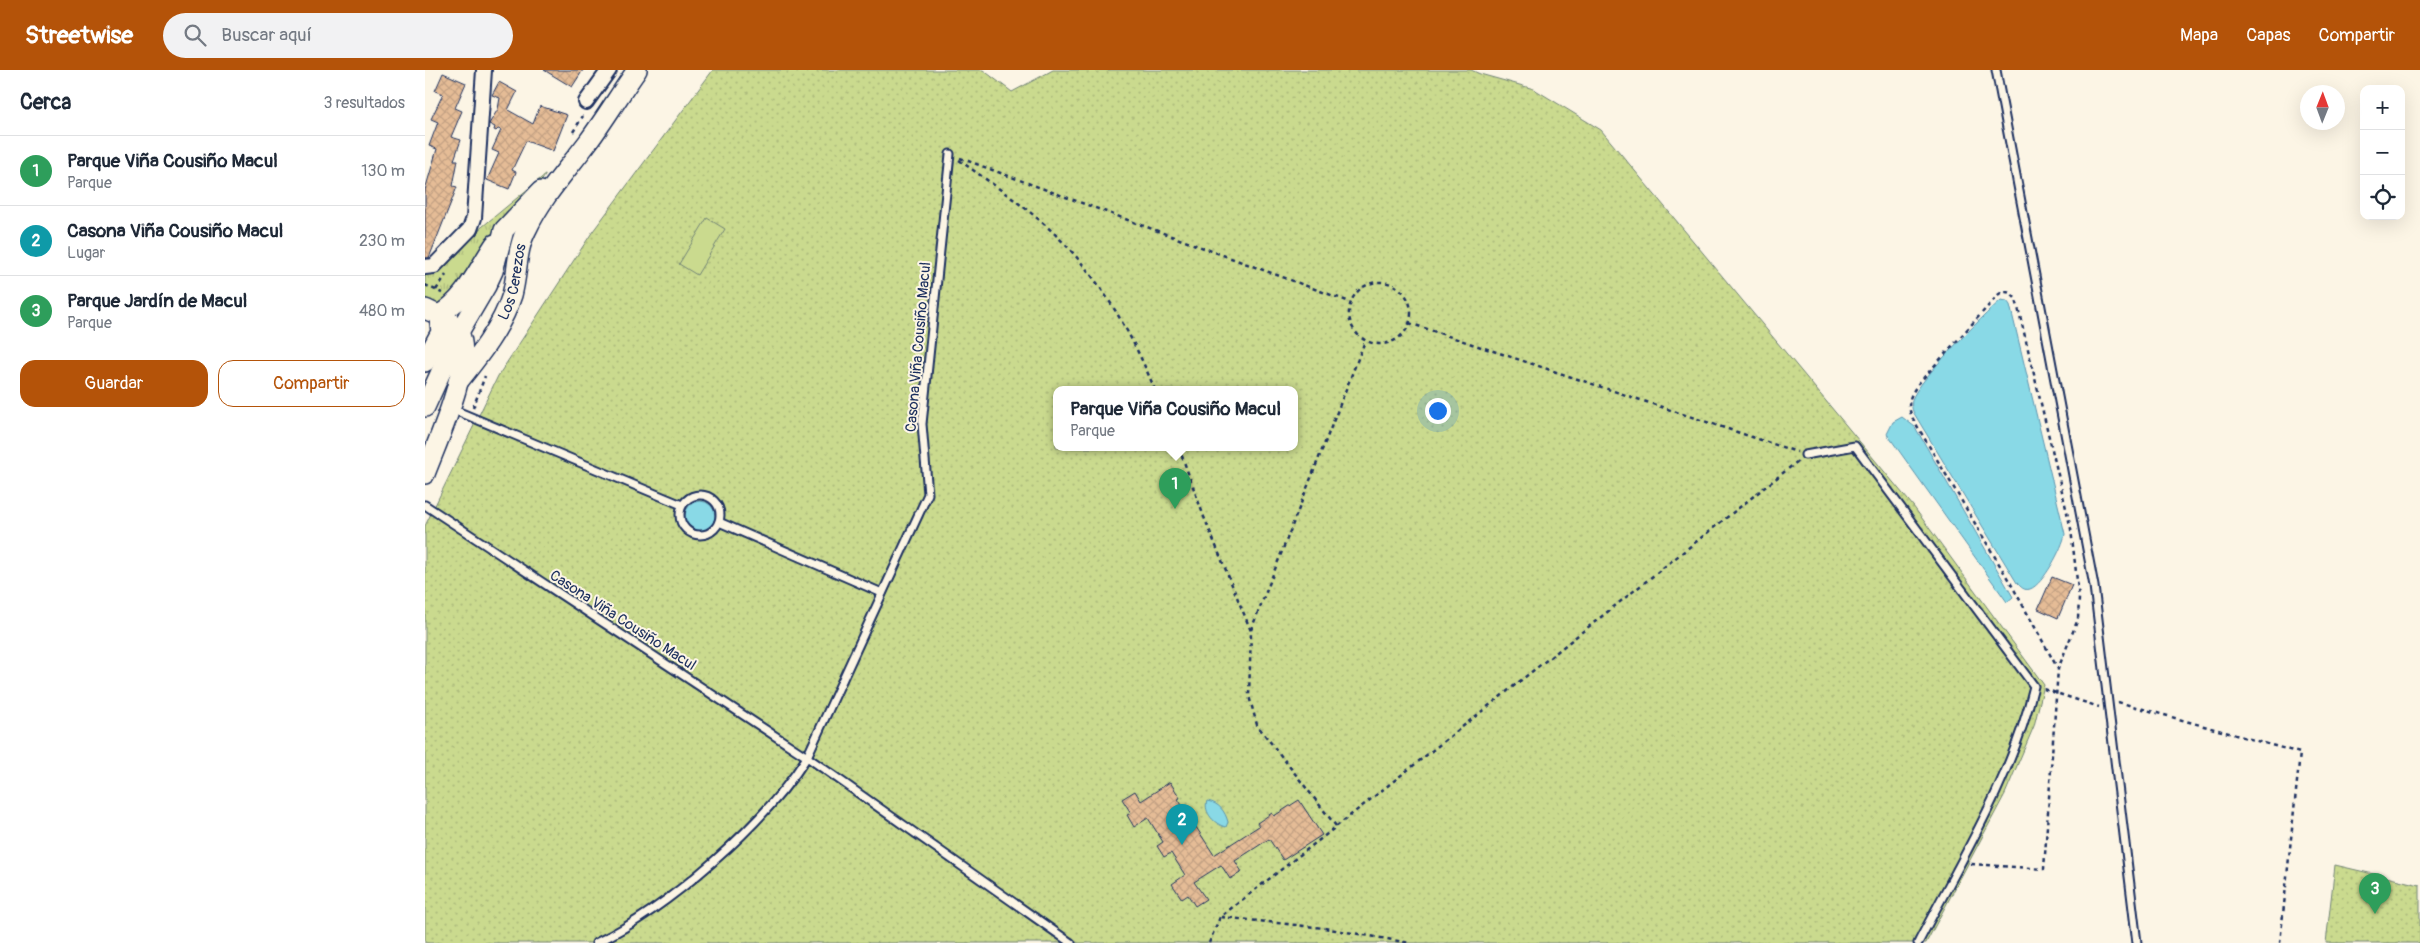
<!DOCTYPE html>
<html lang="es">
<meta charset="utf-8">
<style>
body{margin:0;font-family:Pangolin,sans-serif;background:#f2f2f3;color:#1f2937}
.controls{position:absolute;right:15px;top:15px;display:grid;overflow:hidden;border-radius:10px;box-shadow:0 5px 20px #0002}
.controls button{width:45px;height:45px;display:grid;place-items:center;padding:0;border:0;border-bottom:1px solid #e0e1e3;background:#fff;color:#1f2937;font:25px sans-serif}
.compass{position:absolute;left:1875px;top:15px;width:45px;height:45px;border-radius:50%;background:#fff;box-shadow:0 5px 20px #0002;rotate:1deg}
.you{position:absolute;left:1012px;top:340px;width:18px;height:18px;margin:-12px;border:4px solid #fff;border-radius:50%;background:#1a73e8;box-shadow:0 0 0 8px #1a73e833}
.badge{display:grid;place-items:center;width:32px;height:32px;border-radius:50%;background:#b45309;color:#fff;font-size:16px;font-weight:700}
.pin{position:absolute;translate:-50% -41px;filter:drop-shadow(0 1px 2px #0008)}
.pin::after{content:'';position:absolute;top:26px;width:18px;height:15px;background:inherit;clip-path:polygon(0 0,100% 0,50% 100%)}
.popup{position:absolute;left:628px;top:316px;width:245px;height:65px;box-sizing:border-box;display:grid;place-content:center;border-radius:10px;background:#fff;filter:drop-shadow(0 1px 4px #0005);font-size:16px;white-space:nowrap;color:#747a83}
.popup b{font-size:19px;color:#1f2937}
.popup::after{content:'';position:absolute;left:50%;top:100%;margin-left:-10px;border:10px solid transparent;border-top-color:#fff}
.list{margin:0;padding:0;list-style:none}
h2{display:flex;justify-content:space-between;align-items:center;height:65px;margin:0;padding:0 20px;font-size:21px}
h2 small{font-size:16px;font-weight:400;color:#747a83}
.list li{display:grid;grid-template-columns:32px 1fr auto;gap:15px;align-items:center;box-sizing:border-box;height:70px;padding:0 20px;border-top:1px solid #e0e1e3}
.list b{display:block;font-size:19px;white-space:nowrap}
.list p{margin:0;font-size:16px;white-space:nowrap;color:#747a83}
.list em{font-size:16px;font-style:normal;color:#747a83}
.actions{display:flex;gap:10px;padding:15px 20px}
.actions a{flex:1;padding:11px 0;border:1px solid #b45309;border-radius:15px;text-align:center;font-size:18px;color:#b45309}
.actions .main{background:#b45309;color:#fff}
.icon{flex:none;width:28px;height:28px;fill:none;stroke:currentColor;stroke-width:2;stroke-linecap:round;stroke-linejoin:round}
.map{position:relative;flex:none;width:1995px;height:873px;overflow:hidden}
header{display:flex;align-items:center;gap:30px;box-sizing:border-box;height:70px;padding:0 25px;background:#b45309;color:#fff}
header strong{font-size:24px}
nav{display:flex;gap:28px;margin-inline-start:auto;font-size:18px}
.search{width:350px;height:45px;background:#f2f2f3;display:flex;align-items:center;gap:12px;box-sizing:border-box;padding:0 18px;border-radius:28px;color:#747a83;font-size:19px}
main{display:flex}
aside{flex:1;background:#fff}
.map>svg:first-child{display:block}
.grass{fill:url(#grass-tufts);stroke:#728476}
.park{fill:url(#park-dots);stroke:#728476;fill-rule:evenodd}
.pitch{fill:#cada8e;stroke:#728476}
.water{fill:#89d9e6;stroke:#5d95b0}
.building{fill:url(#building-cross-hatch);stroke:#1b2f5e}
.lines{fill:none;stroke-linecap:round;stroke-linejoin:round}
.lane-casing{stroke:#1b2f5e;stroke-width:11}
.street-casing{stroke:#1b2f5e;stroke-width:18}
.secondary-casing{stroke:#1b2f5e;stroke-width:22}
.path{stroke:#1b2f5e;stroke-width:2.5;stroke-dasharray:4 4;stroke-linecap:butt}
.lane{stroke:#fcf5e5;stroke-width:7}
.street{stroke:#fcf5e5;stroke-width:14}
.secondary{stroke:#fcf5e5;stroke-width:19}
.labels{text-anchor:middle;stroke-width:4;stroke-linejoin:round;paint-order:stroke}
.street-label{font-size:15px;fill:#1b2f5e;stroke:#fcf5e5}
</style>
<header>
<strong>Streetwise</strong>
<div class="search"><svg class="icon" aria-label="search" viewBox="0 0 24 24"><circle cx="10" cy="10" r="6"/><path d="M15 15l6 6"/></svg>Buscar aquí</div>
<nav><a>Mapa</a><a>Capas</a><a>Compartir</a></nav>
</header>
<main>
<aside>
<h2>Cerca<small>3 resultados</small></h2>
<ul class="list">
<li><span class="badge" style="background:#2e9e5b">1</span><div><b>Parque Viña Cousiño Macul</b><p>Parque</p></div><em>130 m</em></li>
<li><span class="badge" style="background:#0f9aa8">2</span><div><b>Casona Viña Cousiño Macul</b><p>Lugar</p></div><em>230 m</em></li>
<li><span class="badge" style="background:#2e9e5b">3</span><div><b>Parque Jardín de Macul</b><p>Parque</p></div><em>480 m</em></li>
</ul>
<div class="actions"><a class="main">Guardar</a><a>Compartir</a></div>
</aside>
<div class="map">
<svg width="1995" height="873" viewBox="0 0 1995 873">
<defs>
<pattern id="grass-tufts" width="24" height="20" patternUnits="userSpaceOnUse" patternTransform="scale(1.25)"><rect width="24" height="20" fill="#cada8e"/><path d="M3 7l-1-3M5 7V3M7 7l1-3M15 17l-1-3M17 17v-4M19 17l1-3" fill="none" stroke="#adbb7d"/></pattern>
<pattern id="park-dots" width="8" height="8" patternUnits="userSpaceOnUse" patternTransform="scale(1.25)"><rect width="8" height="8" fill="#cada8e"/><path d="M2 2h.1M6 6h.1" fill="none" stroke="#adbb7d" stroke-width="1.8" stroke-linecap="round"/></pattern>
<pattern id="building-cross-hatch" width="8" height="8" patternUnits="userSpaceOnUse" patternTransform="scale(1.25)"><rect width="8" height="8" fill="#e5bc96"/><path d="M0 0l8 8M0 8l8-8" fill="none" stroke="#c4a284"/></pattern>
</defs>
<rect width="100%" height="100%" fill="#fcf5e5"/>
<filter id="ink" filterUnits="userSpaceOnUse"><feTurbulence type="fractalNoise" baseFrequency=".02" numOctaves="2"/><feDisplacementMap in="SourceGraphic" scale="10" xChannelSelector="R" yChannelSelector="G"/><feConvolveMatrix kernelMatrix="1 2 1 2 8 2 1 2 1" color-interpolation-filters="sRGB"/></filter>
<g filter="url(#ink)">
<polygon class="grass" points="121,104 40,231 25,240 0,230 0,204"/>
<g class="park">
<path d="M288 0H558L587 22 628 0H1046L1055 4 1109 19 1176 60 1488 436 1619 615 1609 656 1580 724 1501 873H0V456L73 306 168 161ZM631 320H869V378H631Z"/>
<polygon points="1910,795 1995,815 1995,873 1901,873"/>
</g>
<polygon class="pitch" points="282,148 300,159 272,205 254,194"/>
<g class="water">
<path d="M1576 230 1582 231 1585 235 1640 464C1638 477 1618 515 1605 519 1599 521 1596 517 1592 513L1490 345C1487 340 1486 336 1487 330 1493 310 1558 246 1576 230Z"/>
<polygon points="1477,347 1490,357 1588,527 1582,532 1462,364 1468,352"/>
<circle cx="275" cy="446" r="15"/>
<path d="M782 731C794 733 800 741 803 752L801 757C790 755 778 742 782 731Z"/>
</g>
<g class="building">
<polygon points="119,0 158,0 147,17"/>
<polygon points="18,3 41,13 30,38 37,41 26,67 36,70 29,90 33,90 28,116 32,117 4,188 0,188 0,120 12,79 4,76 13,52 6,49 18,24 10,21"/>
<polygon points="74,12 92,22 83,40 108,54 115,36 142,45 128,81 101,71 87,100 91,102 84,119 62,110 74,83 67,80 76,60 73,59 71,61 69,60 70,57 64,54 73,39 75,28 67,25"/>
<polygon points="1627,507 1647,515 1633,548 1613,539"/>
<polygon points="745,712 755,728 753,729 789,785 834,756 832,753 847,743 849,746 874,730 897,765 858,790 844,769 810,791 817,802 805,809 796,795 769,812 781,829 770,836 763,825 757,829 747,814 760,805 746,783 739,787 732,776 738,772 723,748 709,757 702,745 706,743 697,729 710,721 716,731"/>
</g>
<g class="lines">
<g class="lane-casing">
<g id="lane">
<polyline points="1571,0 1669,516 1712,873"/>
<polyline points="27,339 257,435"/>
<path d="M1380 385 1430 376 1609 616C1587 708 1536 790 1493 873"/>
<circle cx="275" cy="445" r="20"/>
<polyline points="0,435 382,687 646,873"/>
<polyline points="294,452 457,523"/>
<path d="M171 873C242 839 340 754 382 687L503 424 497 354 525 84"/>
</g>
</g>
<g class="street-casing">
<g id="street">
<polyline points="161,32 184,0"/>
<polyline points="0,197 9,196 45,159 49,148 59,0"/>
</g>
</g>
<g class="secondary-casing">
<g id="secondary">
<path d="M0 239C13 245 27 249 34 263 50 291 11 374 0 404"/>
<path d="M14 245C41 229 53 199 70 174"/>
<polyline points="0,292 16,262 14,245"/>
<path id="s1" d="M33 312C54 286 77 257 87 225 93 203 91 179 102 159 117 127 142 100 163 72 180 49 195 24 212 0"/>
<polyline points="0,337 34,262 61,216 68,201 79,160 116,121"/>
</g>
</g>
<g class="path">
<polyline points="148,62 158,46"/>
<polyline points="535,88 925,232"/>
<path d="M534 90C563 111 593 131 619 154 670 199 705 259 730 320"/>
<circle cx="955" cy="243" r="31"/>
<polyline points="0,215 17,223"/>
<polyline points="11,220 21,205"/>
<polyline points="984,253 1372,382"/>
<polyline points="48,338 60,306"/>
<polyline points="754,378 779,447 826,561 824,626 832,655 911,756"/>
<polyline points="826,560 940,271"/>
<polyline points="1619,619 1674,637"/>
<polyline points="1693,632 1875,683 1855,873"/>
<path d="M1546 794 1619 799 1633 599 1586 514 1488 349C1481 334 1484 327 1493 314L1574 224C1582 220 1585 222 1591 229L1646 459 1654 528 1653 549 1633 599"/>
<polyline points="796,847 899,858 985,873"/>
<polyline points="784,873 795,847 893,771 1373,391"/>
</g>
<use href="#lane" class="lane"/>
<use href="#street" class="street"/>
<use href="#secondary" class="secondary"/>
</g>
</g>
<g class="labels">
<g class="street-label">
<text dy="5" stroke="none"><textPath href="#s1" startOffset="116">Los Cerezos</textPath></text>
<text transform="translate(493 277) rotate(-85)" y="5">Casona Viña Cousiño Macul</text>
<text transform="translate(198 550) rotate(33)" y="5">Casona Viña Cousiño Macul</text>
</g>
</g>
</svg>
<div class="controls">
<button>+</button>
<button>−</button>
<button><svg class="icon" aria-label="locate" viewBox="0 0 24 24"><circle cx="12" cy="12" r="6"/><path d="M12 2v4M12 18v4M2 12h4M18 12h4"/></svg></button>
</div>
<svg class="compass" viewBox="-18 -18 36 36"><path d="M0-13l5 13h-10z" fill="#e53935"/><path d="M0 13l5-13h-10z" fill="#747a83"/></svg>
<div class="you"></div>
<div class="pin badge" style="left:750px;top:439px;background:#2e9e5b">1</div>
<div class="popup"><b>Parque Viña Cousiño Macul</b>Parque</div>
<div class="pin badge" style="left:757px;top:775px;background:#0f9aa8">2</div>
<div class="pin badge" style="left:1950px;top:844px;background:#2e9e5b">3</div>
</div>
</main>
